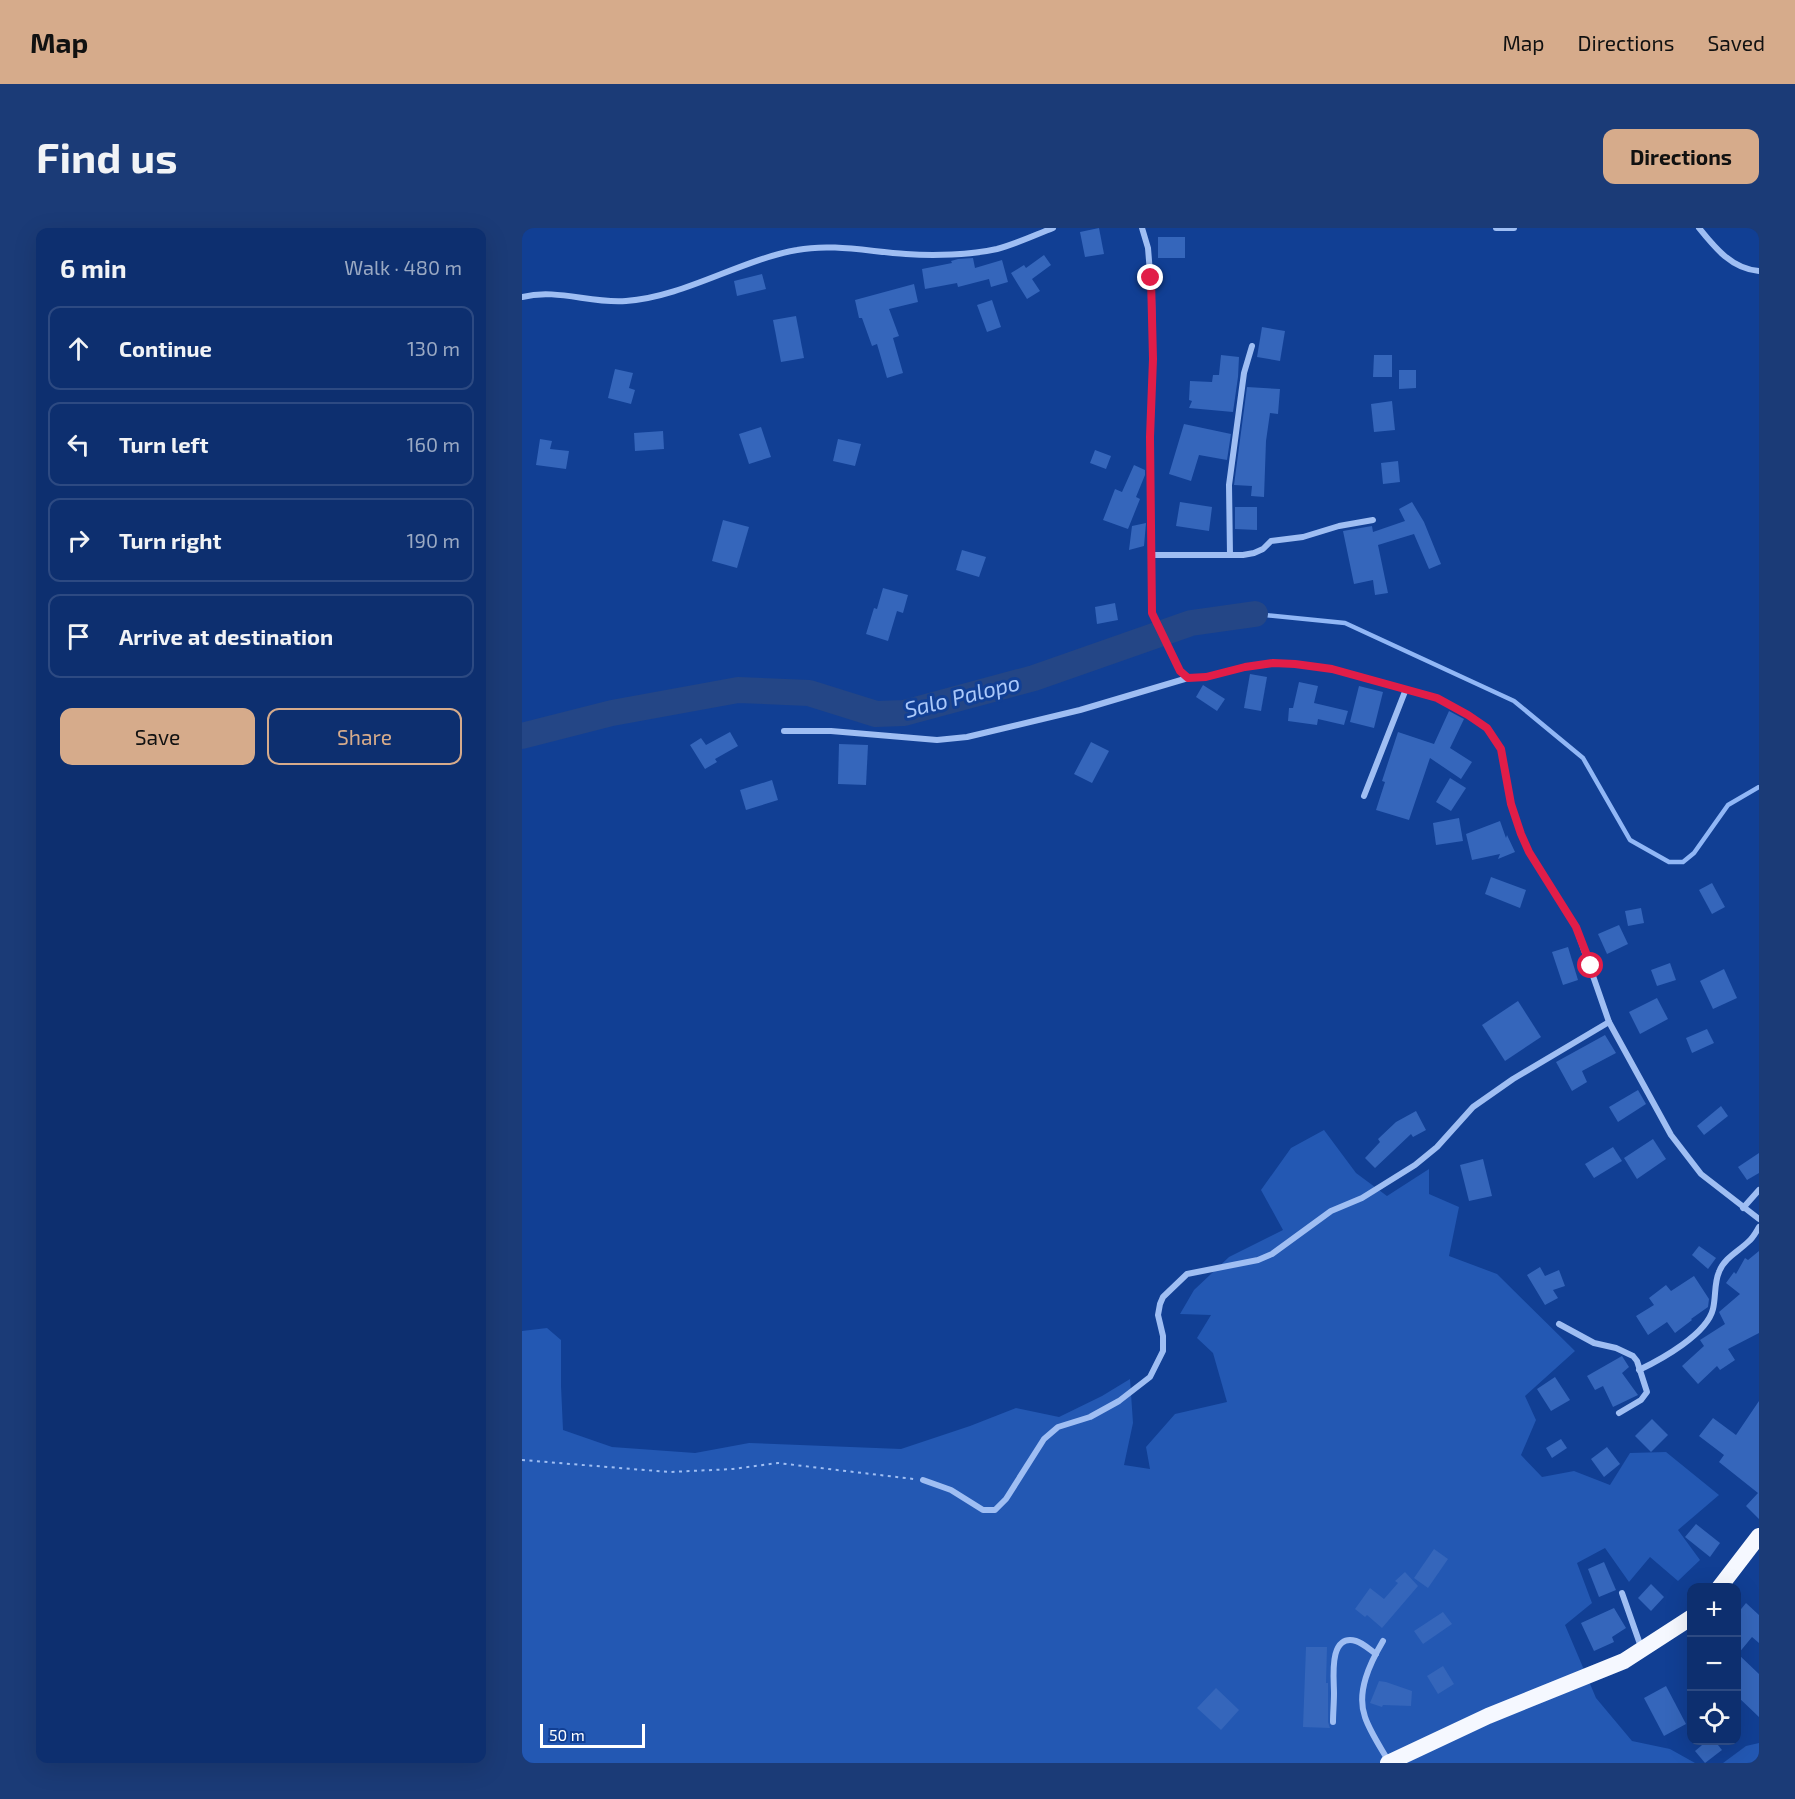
<!DOCTYPE html>
<meta charset="utf-8">
<style>
body{margin:0;font-family:"Exo 2",sans-serif;background:#1b3b77;color:#f1f3f6}
.controls{position:absolute;right:18px;bottom:18px;display:grid;overflow:hidden;border-radius:12px;box-shadow:0 6px 24px #0002}
.controls button{width:54px;height:54px;display:grid;place-items:center;padding:0;border:0;border-bottom:2px solid #2d4a82;background:#0d2f6f;color:#f1f3f6;font:30px sans-serif}
.scale{position:absolute;left:18px;bottom:15px;width:105px;box-sizing:border-box;padding-left:6px;border:3px solid #fff;border-top:0;font-size:16px;line-height:21px;white-space:nowrap;color:#fff;-webkit-text-stroke:4px #113f94;paint-order:stroke}
.stop{position:absolute;width:18px;height:18px;margin:-14px;border:4px solid #e11d48;border-radius:50%;background:#fff}
.stop.end{background:#e11d48;border-color:#fff;box-shadow:0 2px 6px #0008}
.list{margin:0;padding:0;list-style:none}
h2{display:flex;justify-content:space-between;align-items:center;height:78px;margin:0;padding:0 24px;font-size:26px}
h2 small{font-size:20px;font-weight:400;color:#9aa9c3}
.list li{display:grid;grid-template-columns:39px 1fr auto;gap:18px;align-items:center;box-sizing:border-box;height:84px;margin:0 12px 12px;padding:0 12px;border:2px solid #2d4a82;border-radius:12px}
.list b{display:block;font-size:22px;white-space:nowrap}
.list em{font-size:20px;font-style:normal;color:#9aa9c3}
.actions{display:flex;gap:12px;padding:18px 24px}
.actions a{flex:1;padding:14px 0;border:2px solid #d6ab8b;border-radius:12px;text-align:center;font-size:21px;color:#d6ab8b}
.actions .main{background:#d6ab8b;color:#111}
.icon{flex:none;width:33px;height:33px;fill:none;stroke:currentColor;stroke-width:2;stroke-linecap:round;stroke-linejoin:round}
.map{position:relative;flex:none;width:1237px;height:1535px;overflow:hidden;border-radius:12px}
header{display:flex;align-items:center;gap:36px;box-sizing:border-box;height:84px;padding:0 30px;background:#d6ab8b;color:#111}
header strong{font-size:28px}
nav{display:flex;gap:33px;margin-inline-start:auto;font-size:21px}
.intro{display:flex;align-items:center;justify-content:space-between;box-sizing:border-box;height:144px;padding:0 36px}
h1{margin:0;font-size:42px}
.button{padding:15px 27px;border-radius:12px;background:#d6ab8b;color:#111;font-size:21px;font-weight:700}
main{display:flex;gap:36px;padding:0 36px}
aside{flex:1;background:#0d2f6f;border-radius:12px;box-shadow:0 6px 24px #0002}
.map>svg:first-child{display:block}
.green{fill:#2358b3}
.lines{fill:none;stroke-linecap:round;stroke-linejoin:round}
.stream{stroke:#91b7f6;stroke-width:4.5}
.river{stroke:#244686;stroke-width:26}
.building{fill:#3566bb}
.path{stroke:#9fbef3;stroke-width:2;stroke-dasharray:3 4.5;stroke-linecap:butt}
.minor{stroke:#9fbef3;stroke-width:6}
.trunk{stroke:#f5f8ff;stroke-width:16}
.route{stroke:#e11d48;stroke-width:8}
.labels{text-anchor:middle;stroke-width:6;stroke-linejoin:round;paint-order:stroke}
.water-label{font-size:22px;font-style:italic;fill:#abc9fa;stroke:#113f94}
</style>
<header>
<strong>Map</strong>
<nav><a>Map</a><a>Directions</a><a>Saved</a></nav>
</header>
<div class="intro"><h1>Find us</h1><a class="button">Directions</a></div>
<main>
<aside>
<h2>6 min<small>Walk · 480 m</small></h2>
<ul class="list">
<li><svg class="icon" aria-label="ahead" viewBox="0 0 24 24"><path d="M12 20V5M6 11l6-6 6 6"/></svg><div><b>Continue</b></div><em>130 m</em></li>
<li><svg class="icon" aria-label="left" viewBox="0 0 24 24"><path d="M17 20v-9H6M10 6l-5 5 5 5"/></svg><div><b>Turn left</b></div><em>160 m</em></li>
<li><svg class="icon" aria-label="right" viewBox="0 0 24 24"><path d="M7 20v-9h11M14 6l5 5-5 5"/></svg><div><b>Turn right</b></div><em>190 m</em></li>
<li><svg class="icon" aria-label="arrive" viewBox="0 0 24 24"><path d="M6 21V4h12l-3 4 3 4H6"/></svg><div><b>Arrive at destination</b></div></li>
</ul>
<div class="actions"><a class="main">Save</a><a>Share</a></div>
</aside>
<div class="map">
<svg width="1237" height="1535" viewBox="0 0 1237 1535">
<rect width="100%" height="100%" fill="#113f94"/>
<g class="green">
<polygon points="802,902 834,945 865,968 907,941 907,966 937,979 927,1028 975,1046 1053,1123 1003,1168 1014,1192 999,1227 1020,1249 1052,1243 1088,1257 1108,1225 1144,1224 1197,1267 1156,1302 1178,1332 1156,1353 1128,1329 1107,1354 1083,1320 1055,1335 1070,1375 1043,1397 1074,1470 1110,1513 1148,1521 1173,1535 0,1535 0,1103 25,1100 39,1112 39,1158 41,1202 90,1219 173,1225 227,1215 379,1221 448,1198 494,1180 537,1189 580,1168 608,1151 611,1195 602,1237 628,1241 624,1219 653,1186 705,1174 691,1125 675,1110 689,1087 658,1086 672,1062 707,1029 761,1002 739,962 769,920"/>
<polygon points="1237,1515 1237,1535 1201,1535 1224,1518"/>
</g>
<g class="lines">
<polyline class="stream" points="733,386 823,395 992,473 1061,530 1108,612 1147,634 1161,634 1172,625 1206,577 1237,559"/>
<polyline class="river" points="0,508 90,485 216,462 287,465 354,486 382,485 512,450 669,395 733,386"/>
</g>
<g class="building">
<polygon points="577,0 582,26 563,29 558,4"/>
<rect x="636" y="9" width="27" height="21"/>
<polygon points="522,27 529,37 510,51 518,63 505,71 489,45 502,37 504,40"/>
<polygon points="451,30 453,40 480,32 486,54 469,59 467,51 436,59 435,55 403,61 400,41 430,35 429,33 436,31"/>
<polygon points="240,46 244,61 215,68 212,53"/>
<polygon points="392,56 396,74 367,81 377,108 371,110 381,145 365,150 355,116 350,118 340,90 337,90 333,72"/>
<polygon points="470,72 479,99 465,104 455,77"/>
<polygon points="274,88 282,130 259,134 251,92"/>
<polygon points="740,99 763,103 758,133 735,129"/>
<polygon points="699,127 717,129 716,149 711,184 667,180 670,173 667,172 668,153 690,154 691,147 697,147"/>
<polygon points="852,127 870,127 870,149 851,149"/>
<polygon points="93,141 111,145 107,160 113,162 109,176 86,170"/>
<polygon points="877,142 894,142 894,160 877,161"/>
<polygon points="725,159 758,161 756,186 748,185 744,213 742,269 729,268 730,258 712,257"/>
<polygon points="870,173 873,202 852,204 849,176"/>
<polygon points="662,196 709,206 705,232 677,227 669,253 647,246"/>
<polygon points="239,199 249,229 227,236 217,206"/>
<polygon points="141,203 142,221 113,223 112,205"/>
<polygon points="18,211 30,213 28,221 47,223 44,241 14,237"/>
<polygon points="316,211 339,216 333,238 311,233"/>
<polygon points="573,222 589,228 584,241 568,235"/>
<polygon points="876,233 878,254 861,256 859,235"/>
<polygon points="612,237 623,242 623,247 614,269 618,271 606,301 581,292 593,261 600,264"/>
<polygon points="658,274 690,279 687,303 654,298"/>
<polygon points="890,274 902,294 919,336 907,341 892,306 856,317 866,365 853,367 851,352 832,356 821,303 850,298 851,304 883,293 877,281"/>
<polygon points="713,279 735,279 735,302 713,301"/>
<polygon points="201,292 227,299 215,340 190,333"/>
<polygon points="624,295 622,318 607,322 610,298"/>
<polygon points="440,322 464,329 457,349 434,342"/>
<polygon points="361,360 386,367 381,385 375,383 366,413 344,406 352,380 355,381"/>
<polygon points="593,375 596,392 575,396 573,379"/>
<polygon points="728,446 745,449 739,483 722,480"/>
<polygon points="777,454 796,458 792,475 826,483 822,497 796,491 795,497 766,493 767,480 771,480"/>
<polygon points="681,457 703,471 695,483 674,469"/>
<polygon points="837,458 861,464 852,500 828,494"/>
<polygon points="927,483 942,491 928,520 950,534 939,551 908,530 887,592 854,582 863,554 860,553 876,504 912,516"/>
<polygon points="208,504 216,518 193,531 195,534 183,541 168,517 179,510 184,517"/>
<polygon points="569,514 587,523 570,555 552,546"/>
<polygon points="317,516 346,517 344,557 316,556"/>
<polygon points="928,550 944,560 929,583 914,574"/>
<polygon points="250,552 256,572 224,582 218,562"/>
<polygon points="937,590 941,613 914,617 911,595"/>
<polygon points="978,593 984,610 985,607 993,624 976,631 978,626 950,632 944,606"/>
<polygon points="969,649 1004,662 998,680 963,666"/>
<polygon points="1190,655 1203,679 1190,686 1177,662"/>
<polygon points="1119,680 1122,695 1106,698 1103,683"/>
<polygon points="1097,697 1106,716 1085,726 1076,706"/>
<polygon points="1046,719 1056,752 1041,757 1030,724"/>
<polygon points="1148,735 1154,752 1135,758 1129,742"/>
<polygon points="1202,741 1215,770 1191,781 1178,753"/>
<polygon points="1135,770 1146,791 1118,806 1107,784"/>
<polygon points="996,773 1019,809 983,833 960,797"/>
<polygon points="1185,801 1192,815 1170,825 1164,810"/>
<polygon points="1083,807 1094,825 1060,843 1065,854 1050,863 1034,834"/>
<polygon points="1116,862 1124,876 1096,894 1087,879"/>
<polygon points="1199,878 1206,888 1182,907 1175,898"/>
<polygon points="894,883 904,902 891,909 889,906 853,940 843,930 858,914 856,911 874,894"/>
<polygon points="1131,911 1144,931 1115,951 1102,930"/>
<polygon points="1091,919 1100,933 1072,950 1063,936"/>
<polygon points="1237,925 1237,945 1225,952 1216,939"/>
<polygon points="961,931 970,968 947,973 938,937"/>
<polygon points="1177,1018 1194,1030 1186,1041 1170,1027"/>
<polygon points="1237,1023 1237,1105 1206,1121 1213,1132 1198,1142 1195,1138 1176,1156 1160,1138 1182,1118 1178,1112 1203,1096 1197,1084 1218,1066 1204,1055 1212,1044 1214,1046 1223,1030 1226,1032"/>
<polygon points="1018,1039 1023,1048 1037,1042 1043,1058 1031,1062 1036,1070 1023,1077 1005,1047"/>
<polygon points="1172,1048 1187,1071 1186,1079 1169,1091 1170,1092 1153,1105 1145,1094 1126,1107 1114,1088 1132,1077 1127,1070 1144,1057 1149,1063"/>
<polygon points="1100,1128 1107,1139 1100,1145 1116,1167 1091,1179 1081,1158 1073,1162 1065,1148"/>
<polygon points="1033,1149 1048,1172 1029,1183 1015,1161"/>
<polygon points="1237,1173 1237,1291 1224,1278 1236,1265 1197,1234 1202,1227 1177,1208 1191,1190 1214,1207"/>
<polygon points="1130,1191 1146,1207 1129,1224 1113,1208"/>
<polygon points="1039,1211 1045,1220 1030,1230 1024,1220"/>
<polygon points="1085,1219 1098,1236 1082,1249 1069,1231"/>
<polygon points="1174,1296 1198,1315 1188,1329 1163,1309"/>
<polygon points="912,1321 926,1331 906,1360 892,1350"/>
<polygon points="1082,1334 1094,1362 1077,1369 1066,1341"/>
<polygon points="883,1344 896,1358 860,1400 845,1387 843,1389 833,1381 848,1360 862,1371 876,1355 873,1353"/>
<polygon points="1129,1356 1142,1369 1129,1383 1116,1370"/>
<polygon points="1224,1375 1237,1387 1237,1415 1230,1409 1216,1426 1237,1446 1237,1489 1215,1468 1215,1386"/>
<polygon points="1092,1380 1104,1400 1090,1409 1092,1414 1072,1423 1059,1395"/>
<polygon points="921,1384 930,1396 901,1416 892,1403"/>
<polygon points="784,1419 805,1419 804,1455 806,1455 806,1494 808,1500 781,1499"/>
<polygon points="921,1438 932,1456 916,1466 905,1448"/>
<polygon points="857,1453 864,1454 890,1463 889,1478 861,1477 860,1479 848,1475"/>
<polygon points="1144,1458 1164,1496 1142,1508 1122,1470"/>
<polygon points="694,1460 717,1482 699,1502 675,1480"/>
<polygon points="1186,1512 1192,1512 1200,1522 1183,1535 1173,1523"/>
</g>
<g class="lines">
<polyline class="path" points="0,1232 147,1244 211,1241 256,1235 392,1251"/>
<g class="minor">
<polyline points="620,0 626,20 630,70 631,131 628,209 630,385 658,443 666,450 684,449 723,439 751,435 773,436 810,441 915,470 946,487 965,500 979,521 989,576 999,606 1007,624 1054,699 1087,794 1149,907 1179,946 1237,991"/>
<polyline points="974,0 992,0"/>
<path d="M1177 0C1193 20 1210 41 1237 43"/>
<path d="M0 69C35 60 69 76 104 73 162 69 218 32 275 22 310 15 349 24 384 26 412 28 448 27 475 21 494 16 513 7 531 0"/>
<polyline points="629,327 721,327 732,325 741,321 749,313 781,309 817,298 851,292"/>
<polyline points="708,327 707,257 722,145 730,118"/>
<polyline points="262,503 309,503 415,512 445,509 558,482 666,450"/>
<polyline points="842,568 884,461"/>
<polyline points="1221,980 1237,962"/>
<polyline points="1037,1096 1072,1115 1094,1120 1111,1128 1115,1133 1125,1164 1119,1172 1097,1185"/>
<path d="M1117 1142C1140 1131 1185 1106 1191 1081 1194 1069 1192 1055 1197 1044 1202 1030 1217 1023 1226 1014 1231 1010 1234 1004 1237 999"/>
<polyline points="401,1252 429,1262 461,1282 473,1282 484,1271 522,1211 536,1199 568,1189 597,1173 628,1149 641,1123 641,1108 636,1087 638,1076 641,1069 665,1046 736,1032 750,1026 809,983 840,970 893,937 915,919 951,879 991,851 1087,794"/>
<polyline points="1100,1365 1119,1419"/>
<path d="M861 1413C848 1435 834 1464 843 1489 848 1504 859 1520 867 1534"/>
<path d="M811 1494C811 1485 812 1475 812 1465 812 1451 806 1405 834 1413 841 1415 848 1422 854 1426"/>
</g>
<g class="trunk">
<polyline points="1197,1360 1237,1308"/>
<polyline points="866,1535 966,1488 1102,1433 1170,1389"/>
</g>
</g>
<g class="lines">
<polyline class="route" points="629,50 631,131 628,209 630,385 658,443 666,450 684,449 723,439 751,435 773,436 810,441 915,470 946,487 965,500 979,521 989,576 999,606 1007,624 1054,699 1069,738"/>
</g>
<g class="labels">
<g class="water-label">
<text transform="translate(440 468) rotate(-14)" y="8">Salo Palopo</text>
</g>
</g>
</svg>
<div class="controls">
<button>+</button>
<button>−</button>
<button><svg class="icon" aria-label="locate" viewBox="0 0 24 24"><circle cx="12" cy="12" r="6"/><path d="M12 2v4M12 18v4M2 12h4M18 12h4"/></svg></button>
</div>
<div class="scale">50 m</div>
<div class="stop" style="left:1069px;top:738px"></div>
<div class="stop end" style="left:629px;top:50px"></div>
</div>
</main>
